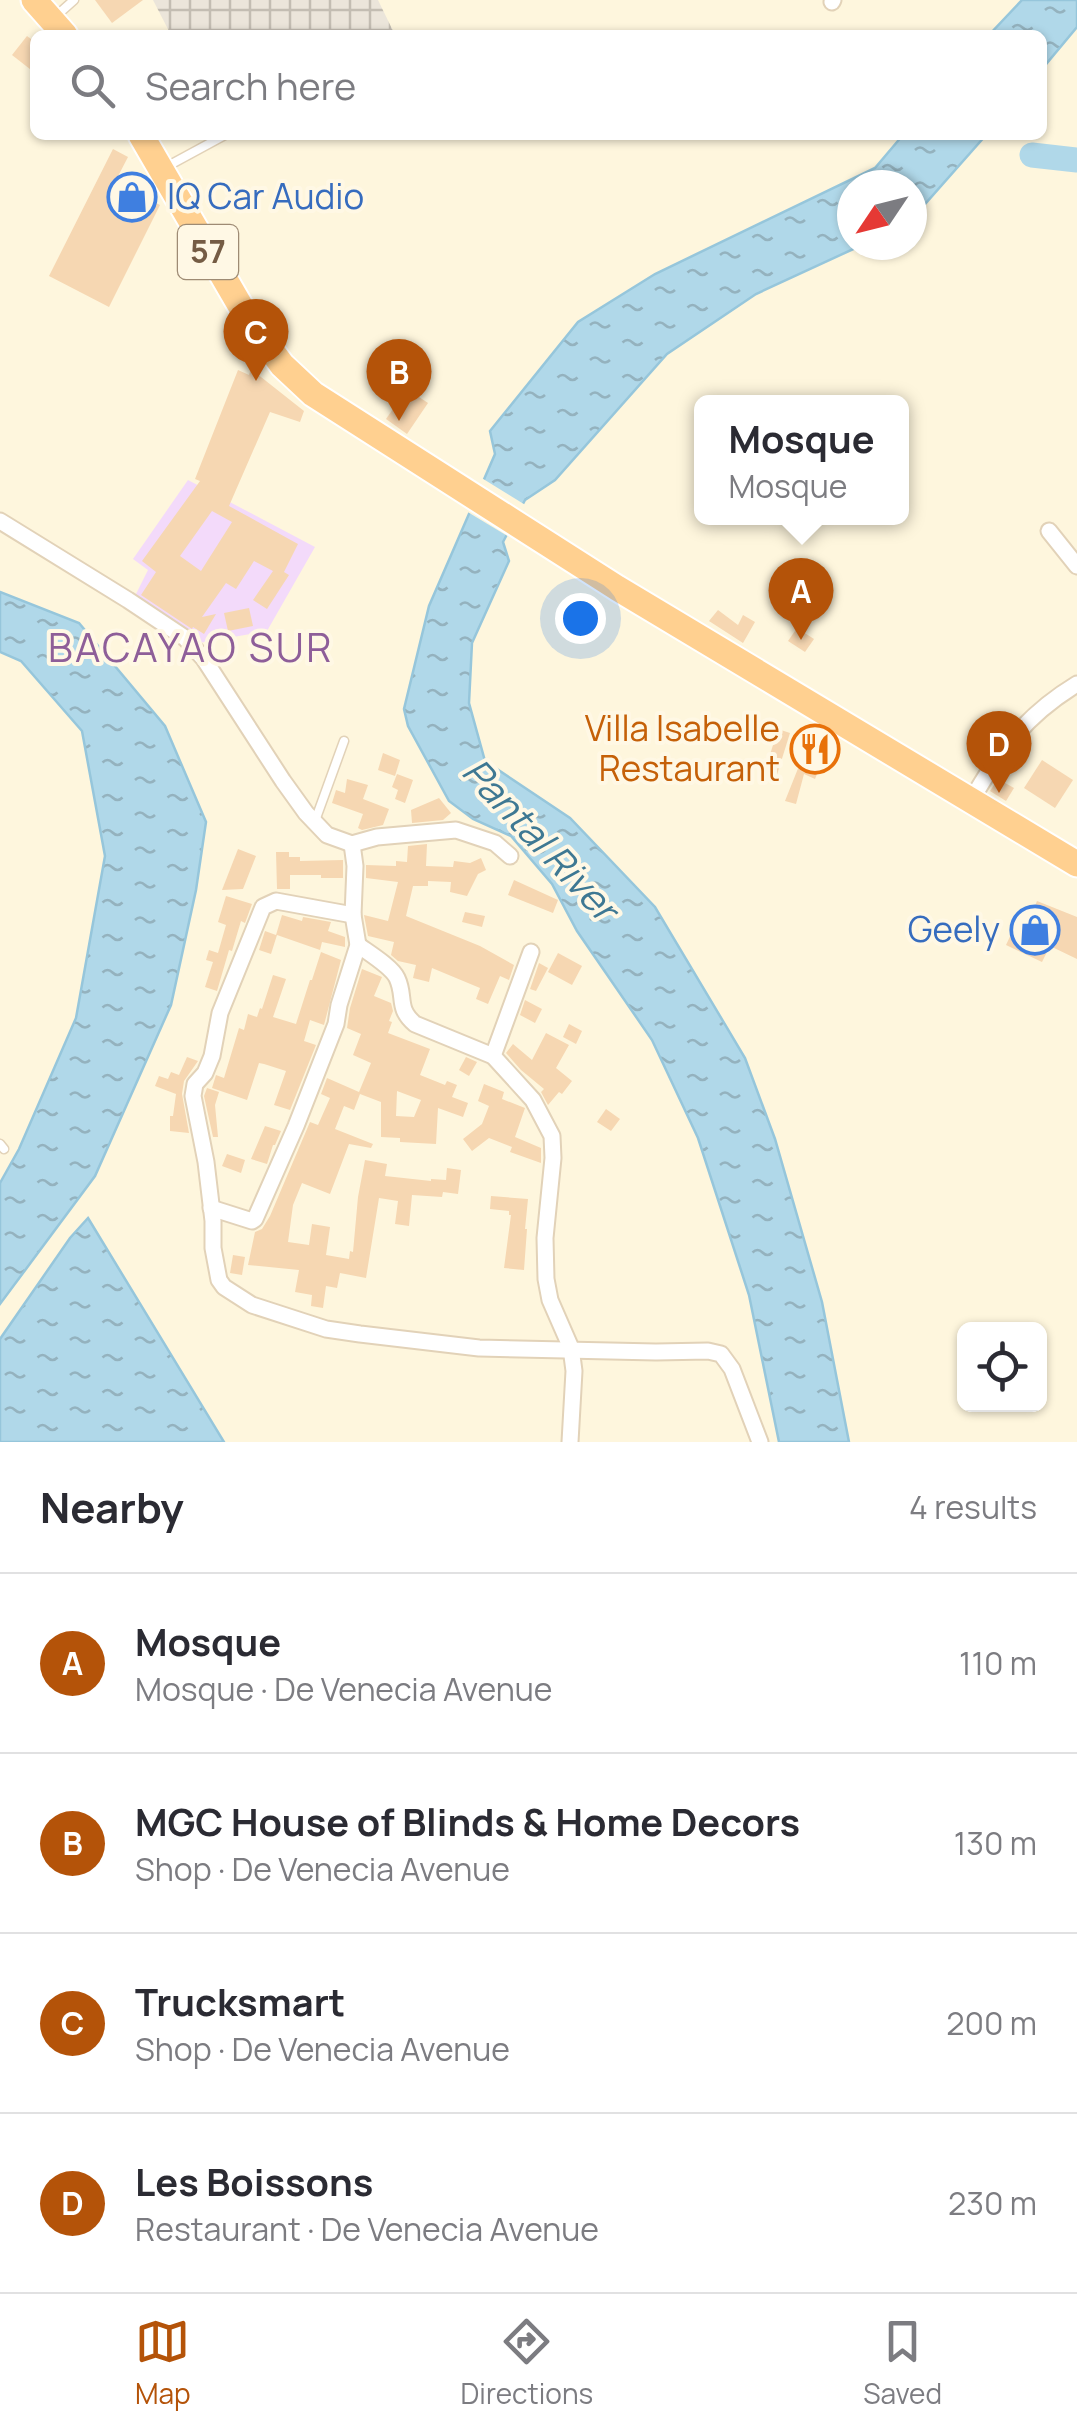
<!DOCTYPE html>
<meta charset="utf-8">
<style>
body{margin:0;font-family:Manrope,sans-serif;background:#f7f7f7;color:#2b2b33}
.controls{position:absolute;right:30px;bottom:30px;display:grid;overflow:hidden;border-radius:15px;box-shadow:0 2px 8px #0004}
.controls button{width:90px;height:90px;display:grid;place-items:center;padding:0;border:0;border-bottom:2px solid #e1e1e2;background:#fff;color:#2b2b33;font:50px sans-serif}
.compass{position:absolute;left:837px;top:170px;width:90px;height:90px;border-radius:50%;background:#fff;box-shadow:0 2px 8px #0004;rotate:235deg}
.you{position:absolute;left:580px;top:618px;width:35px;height:35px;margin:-25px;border:8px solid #fff;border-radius:50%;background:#1a73e8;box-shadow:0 0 0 15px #1a73e833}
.badge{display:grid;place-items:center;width:65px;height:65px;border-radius:50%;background:#b45309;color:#fff;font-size:32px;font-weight:700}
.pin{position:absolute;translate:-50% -82px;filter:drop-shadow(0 2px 5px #0008)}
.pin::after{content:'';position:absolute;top:52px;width:35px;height:30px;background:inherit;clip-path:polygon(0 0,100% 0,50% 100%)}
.popup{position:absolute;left:694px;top:395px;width:215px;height:130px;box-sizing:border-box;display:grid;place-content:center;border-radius:15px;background:#fff;filter:drop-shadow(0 2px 8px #0005);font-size:32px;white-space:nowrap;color:#7c7c81}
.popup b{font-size:38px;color:#2b2b33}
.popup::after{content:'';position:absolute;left:50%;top:100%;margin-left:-20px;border:20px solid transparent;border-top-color:#fff}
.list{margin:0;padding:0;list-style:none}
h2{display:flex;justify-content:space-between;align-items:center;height:130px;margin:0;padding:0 40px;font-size:42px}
h2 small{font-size:32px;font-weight:400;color:#7c7c81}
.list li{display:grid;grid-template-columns:65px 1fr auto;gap:30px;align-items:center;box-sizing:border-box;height:180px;padding:0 40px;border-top:2px solid #e1e1e2}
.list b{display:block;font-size:38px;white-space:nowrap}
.list p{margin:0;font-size:32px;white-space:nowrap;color:#7c7c81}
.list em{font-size:32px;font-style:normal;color:#7c7c81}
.icon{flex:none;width:55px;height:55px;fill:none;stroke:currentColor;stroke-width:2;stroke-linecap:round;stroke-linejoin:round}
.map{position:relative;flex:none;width:1077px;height:1442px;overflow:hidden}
.search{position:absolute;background:#fff;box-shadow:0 2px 8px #0004;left:30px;right:30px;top:30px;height:110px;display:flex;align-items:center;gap:25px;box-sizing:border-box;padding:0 35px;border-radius:15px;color:#7c7c81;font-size:38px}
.sheet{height:850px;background:#fff}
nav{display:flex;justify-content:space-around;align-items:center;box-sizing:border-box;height:140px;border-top:2px solid #e1e1e2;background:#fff;font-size:28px;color:#7c7c81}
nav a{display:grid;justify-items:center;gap:5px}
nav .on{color:#b45309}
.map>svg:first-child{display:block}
.industrial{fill:url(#industrial-grid)}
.education{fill:#f3dafa}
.water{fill:url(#water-ripples);stroke:#96c6db;stroke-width:2.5}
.pier{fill:#fef6dd}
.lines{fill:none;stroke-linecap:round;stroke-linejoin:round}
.river{stroke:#b0d8e9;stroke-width:25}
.building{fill:#f6d7b2;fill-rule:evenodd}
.service-casing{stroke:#e2d2b8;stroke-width:11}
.minor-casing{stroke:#e2d2b8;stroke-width:19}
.trunk-casing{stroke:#fff;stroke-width:29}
.service{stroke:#fff;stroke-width:8}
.minor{stroke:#fff;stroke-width:15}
.trunk{stroke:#ffd090;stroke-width:25}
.labels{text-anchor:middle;stroke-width:8;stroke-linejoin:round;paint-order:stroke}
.shield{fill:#fff8e5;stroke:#9e8b74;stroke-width:2.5}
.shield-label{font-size:32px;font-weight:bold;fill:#755c44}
.shop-label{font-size:35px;fill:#366cbe;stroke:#fff8e5;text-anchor:start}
.food-label{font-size:35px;fill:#c56008;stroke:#fff8e5;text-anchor:end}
.water-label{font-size:38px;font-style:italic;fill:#3e7893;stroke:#fff8e5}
.quarter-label{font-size:40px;letter-spacing:2.5px;fill:#8e5e99;stroke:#fff8e5}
</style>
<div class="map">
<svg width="1077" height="1442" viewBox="0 0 1077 1442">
<defs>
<pattern id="industrial-grid" width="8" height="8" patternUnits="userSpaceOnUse" patternTransform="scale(2.5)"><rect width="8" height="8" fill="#ebe5da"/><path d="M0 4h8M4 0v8" fill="none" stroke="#c3bdb2"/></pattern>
<pattern id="water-ripples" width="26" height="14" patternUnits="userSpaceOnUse" patternTransform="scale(2.5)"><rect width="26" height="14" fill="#b0d8e9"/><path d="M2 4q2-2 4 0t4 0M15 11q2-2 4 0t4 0" fill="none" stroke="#94b2be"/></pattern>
</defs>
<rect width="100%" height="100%" fill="#fef6dd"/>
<polygon class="industrial" points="153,0 378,0 395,35 171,35"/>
<polygon class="education" points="188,480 315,547 267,631 199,643 133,600 148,570 133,559"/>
<g class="water">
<polygon points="1022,0 1077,0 1077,27 1042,69 1042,35 989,35"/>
<polygon points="903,135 986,135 925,204 912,215 912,185 852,185 852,245 862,245 756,294 667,354 555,480 525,500 503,542 509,561 472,643 469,703 485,761 570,818 655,907 745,1058 775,1139 822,1302 849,1442 779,1442 749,1295 698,1138 652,1040 577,931 552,884 511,836 473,819 449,801 408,726 404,709 429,606 495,454 490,431 578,322 655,274 875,168"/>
<polygon points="0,592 79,623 165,726 206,822 196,890 171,1005 95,1176 0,1304 0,1183 19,1149 76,1018 105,856 82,731 21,661 0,652"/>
<polygon points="88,1218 224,1442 0,1442 0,1339 70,1238"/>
</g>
<polygon class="pier" points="480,477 527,506 511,538 466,511"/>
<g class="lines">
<polyline class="river" points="1032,155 1077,160"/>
</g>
<g class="building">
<polygon points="95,0 143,0 112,23"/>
<polygon points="27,36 35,42 35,73 12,55"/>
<polygon points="113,149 128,157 115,182 160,205 109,307 49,276"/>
<path d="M251 369 304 411 300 422 270 412 229 506 298 544 284 572 289 575 267 609 253 600 273 571 254 561 236 589 226 583 202 617 216 614 204 634 193 627 192 629 141 595 156 572 142 561 200 481 195 479 238 370 249 375ZM212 511 232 522 201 571 180 556Z"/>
<polygon points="407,389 428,403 407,434 386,419"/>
<polygon points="249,608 253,626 228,631 224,613"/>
<polygon points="718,610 738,625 743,615 755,622 743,643 709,621"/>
<polygon points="797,628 814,639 805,652 788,641"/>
<polygon points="778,729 790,733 775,781 763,777"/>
<polygon points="809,741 827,749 815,779 804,774 796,804 785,801"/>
<polygon points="383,753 400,760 395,776 378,770"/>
<polygon points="1042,760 1073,780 1055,808 1024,788"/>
<polygon points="397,774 413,780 405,803 395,799 398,790 392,787"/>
<polygon points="347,779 368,785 363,799 389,809 383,825 362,830 358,828 363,814 332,803 336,790 345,793"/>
<polygon points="998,779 1014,788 1006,801 990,791"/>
<polygon points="439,798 451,813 443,820 412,823 411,810"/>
<polygon points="427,844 426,866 453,867 454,861 470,863 481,858 486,870 478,874 467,896 450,892 451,882 428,881 428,886 413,886 406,916 480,946 514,965 509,980 500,976 488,1004 476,999 480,988 432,968 429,982 413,978 416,965 398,961 391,955 394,942 368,936 364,915 388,921 398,882 366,878 366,865 396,866 396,861 407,862 408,846"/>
<polygon points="238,849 256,856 243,889 222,890"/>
<polygon points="276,852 289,852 289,857 300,857 300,861 343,860 343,878 321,878 321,875 290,875 290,889 277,889"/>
<polygon points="514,880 558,900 553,913 508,895"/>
<polygon points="226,896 252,904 245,923 241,921 232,951 229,950 217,991 205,987 213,962 206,960 209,950 218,953 226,925 218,922"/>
<polygon points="1037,901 1077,917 1077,959 1050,946 1042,962 1006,945 1023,909 1032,913"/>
<polygon points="465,912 485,916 482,927 462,922"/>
<polygon points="282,915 302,921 303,917 331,922 328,931 345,937 345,947 322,942 320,950 277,935 271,954 259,950 265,931 276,935"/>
<polygon points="321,952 341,960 324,1025 310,1020 304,1041 316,1045 290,1110 274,1105 286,1071 264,1064 259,1063 247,1100 212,1088 216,1075 224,1078 239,1028 244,1030 248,1014 257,1017 260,1008 262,1009 273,975 286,979 273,1017 296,1024 310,980 312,980"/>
<polygon points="558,953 582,966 572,985 548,972"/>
<polygon points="539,963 548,968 536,991 530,989"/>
<path d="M362 969 382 977 374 996 391 1003 393 1011 389 1021 392 1022 388 1033 430 1049 420 1075 445 1085 447 1081 457 1085 452 1097 468 1103 463 1117 438 1108 436 1144 400 1142V1138L381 1137V1102L360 1094 354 1110 344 1106 335 1129 373 1144 371 1148 349 1144 330 1194 302 1183 293 1205 288 1242 309 1245 312 1224 330 1227 326 1255 349 1259 350 1251 353 1252 358 1197 365 1160 387 1164 385 1176 431 1181V1179L446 1180 447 1168 461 1170 458 1194 443 1192 442 1197 412 1195 409 1226 395 1224 398 1201 379 1198 366 1278 340 1273 337 1288 326 1286 323 1308 311 1306 312 1295 295 1292 299 1270 248 1265 255 1232 262 1229 270 1216 310 1122 318 1125 330 1098 321 1094 327 1078 359 1092 371 1063 353 1055 361 1034 347 1028 350 1008ZM397 1091 421 1100 414 1117 396 1116Z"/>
<polygon points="525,1000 542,1009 535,1023 520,1015"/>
<polygon points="569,1024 582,1031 576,1044 563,1037"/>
<polygon points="546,1033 569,1045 556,1068 572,1081 562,1094 559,1092 548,1105 541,1092 544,1089 521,1070 506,1053 513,1044 532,1060"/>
<polygon points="187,1057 198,1061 184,1081 182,1094 189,1133 170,1131 170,1116 173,1116 176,1094 155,1086 159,1076 168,1079 171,1072 179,1075"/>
<polygon points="466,1057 477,1062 469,1076 459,1070"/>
<polygon points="484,1084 504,1092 502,1099 525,1108 515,1137 541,1148 541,1163 510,1152 512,1147 489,1138 472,1151 463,1139 482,1124 489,1106 478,1101"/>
<polygon points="207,1088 219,1092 215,1105 218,1137 213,1137 204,1096"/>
<polygon points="606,1109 620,1119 611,1131 597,1122"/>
<polygon points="265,1126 281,1131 275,1145 273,1145 267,1164 251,1159"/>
<polygon points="227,1154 245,1160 241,1173 222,1166"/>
<polygon points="491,1196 528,1199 525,1229 527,1229 524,1270 504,1268 511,1215 509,1215 509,1211 490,1209"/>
<polygon points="233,1255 245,1257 242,1275 230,1273"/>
</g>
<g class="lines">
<g class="service-casing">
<g id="service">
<polyline points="56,16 74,0"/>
<polyline points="166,167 225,135"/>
<polyline points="315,821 344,741"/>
<polyline points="0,1144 4,1149"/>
</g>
</g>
<g class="minor-casing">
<g id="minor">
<polyline points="832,2 833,0"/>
<polyline points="0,521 128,600 185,638 204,659 283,781 306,813 327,835 352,844 377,837 456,830 495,843 510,856"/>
<polyline points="1049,531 1077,566"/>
<path d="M971 801C1000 750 1026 715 1077 684"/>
<polyline points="353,915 276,901 263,907 220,1013 212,1056 205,1073 195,1084 193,1096 206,1162 213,1221 213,1248 219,1280 224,1287 252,1305 326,1329 360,1334 479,1348 656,1352 708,1351 721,1354 732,1369 760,1442"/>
<path d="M358 945C369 953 392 967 397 978 406 997 396 1008 415 1024L493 1056 533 1100 552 1136 553 1158 545 1238 546 1279 550 1300 571 1348 574 1371 570 1442"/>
<polyline points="493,1056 531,952"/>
<polyline points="211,1208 252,1221 255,1219 296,1126 336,1024 339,1005 358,945 353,915 355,866 352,844"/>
</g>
</g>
<g class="trunk-casing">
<g id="trunk">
<polyline points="34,0 65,35"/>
<polyline points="141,135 248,319 282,365 313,394 617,588 1077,864"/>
</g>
</g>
<use href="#service" class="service"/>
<use href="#minor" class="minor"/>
<use href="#trunk" class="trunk"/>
</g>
<defs>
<g id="shop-ring" transform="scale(2.5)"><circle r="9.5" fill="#fff8e5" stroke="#3f7fe0" stroke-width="1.5"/><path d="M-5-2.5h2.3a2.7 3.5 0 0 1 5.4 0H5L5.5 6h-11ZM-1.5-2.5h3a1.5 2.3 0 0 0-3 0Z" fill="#3f7fe0"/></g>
<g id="restaurant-ring" transform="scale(2.5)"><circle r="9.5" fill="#fff8e5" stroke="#e8710a" stroke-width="1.5"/><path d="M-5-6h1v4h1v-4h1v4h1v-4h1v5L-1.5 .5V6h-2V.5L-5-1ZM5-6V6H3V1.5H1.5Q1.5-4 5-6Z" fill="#e8710a"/></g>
</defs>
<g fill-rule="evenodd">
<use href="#shop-ring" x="132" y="197"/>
<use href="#restaurant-ring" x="815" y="749"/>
<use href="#shop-ring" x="1035" y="930"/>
</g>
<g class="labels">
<rect class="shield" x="178" y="225" width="60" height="54" rx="8"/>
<g class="shield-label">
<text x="208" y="263">57</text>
</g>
<g class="shop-label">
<text x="167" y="209">IQ Car Audio</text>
<text x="1000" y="942" text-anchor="end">Geely</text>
</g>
<g class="food-label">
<text x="780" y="741">Villa Isabelle<tspan x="780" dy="40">Restaurant</tspan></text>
</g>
<g class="water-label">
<text transform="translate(540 840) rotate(47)" y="13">Pantal River</text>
</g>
<g class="quarter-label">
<text x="191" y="662">BACAYAO SUR</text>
</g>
</g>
</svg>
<div class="controls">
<button><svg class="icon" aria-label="locate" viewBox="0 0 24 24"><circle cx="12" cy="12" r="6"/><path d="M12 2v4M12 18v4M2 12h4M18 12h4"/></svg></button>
</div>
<svg class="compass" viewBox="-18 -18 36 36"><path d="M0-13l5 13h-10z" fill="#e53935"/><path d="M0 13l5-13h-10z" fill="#7c7c81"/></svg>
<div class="you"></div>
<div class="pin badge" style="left:801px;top:640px">A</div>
<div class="popup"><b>Mosque</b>Mosque</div>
<div class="pin badge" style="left:399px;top:421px">B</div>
<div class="pin badge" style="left:256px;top:381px">C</div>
<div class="pin badge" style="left:999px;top:793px">D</div>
<div class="search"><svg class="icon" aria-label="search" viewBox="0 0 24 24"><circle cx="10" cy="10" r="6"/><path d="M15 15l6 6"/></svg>Search here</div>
</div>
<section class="sheet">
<h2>Nearby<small>4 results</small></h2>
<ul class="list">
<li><span class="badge">A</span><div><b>Mosque</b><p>Mosque · De Venecia Avenue</p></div><em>110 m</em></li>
<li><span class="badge">B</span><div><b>MGC House of Blinds &amp; Home Decors</b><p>Shop · De Venecia Avenue</p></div><em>130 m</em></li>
<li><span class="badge">C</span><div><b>Trucksmart</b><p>Shop · De Venecia Avenue</p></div><em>200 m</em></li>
<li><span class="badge">D</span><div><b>Les Boissons</b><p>Restaurant · De Venecia Avenue</p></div><em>230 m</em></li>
</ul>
</section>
<nav>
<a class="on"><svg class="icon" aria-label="map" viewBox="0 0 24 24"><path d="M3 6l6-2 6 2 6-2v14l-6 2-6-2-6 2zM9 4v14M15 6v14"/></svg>Map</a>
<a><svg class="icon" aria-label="directions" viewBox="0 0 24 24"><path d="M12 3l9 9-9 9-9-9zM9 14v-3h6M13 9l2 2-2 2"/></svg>Directions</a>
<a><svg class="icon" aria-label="saved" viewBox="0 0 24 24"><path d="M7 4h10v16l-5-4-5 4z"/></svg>Saved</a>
</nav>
